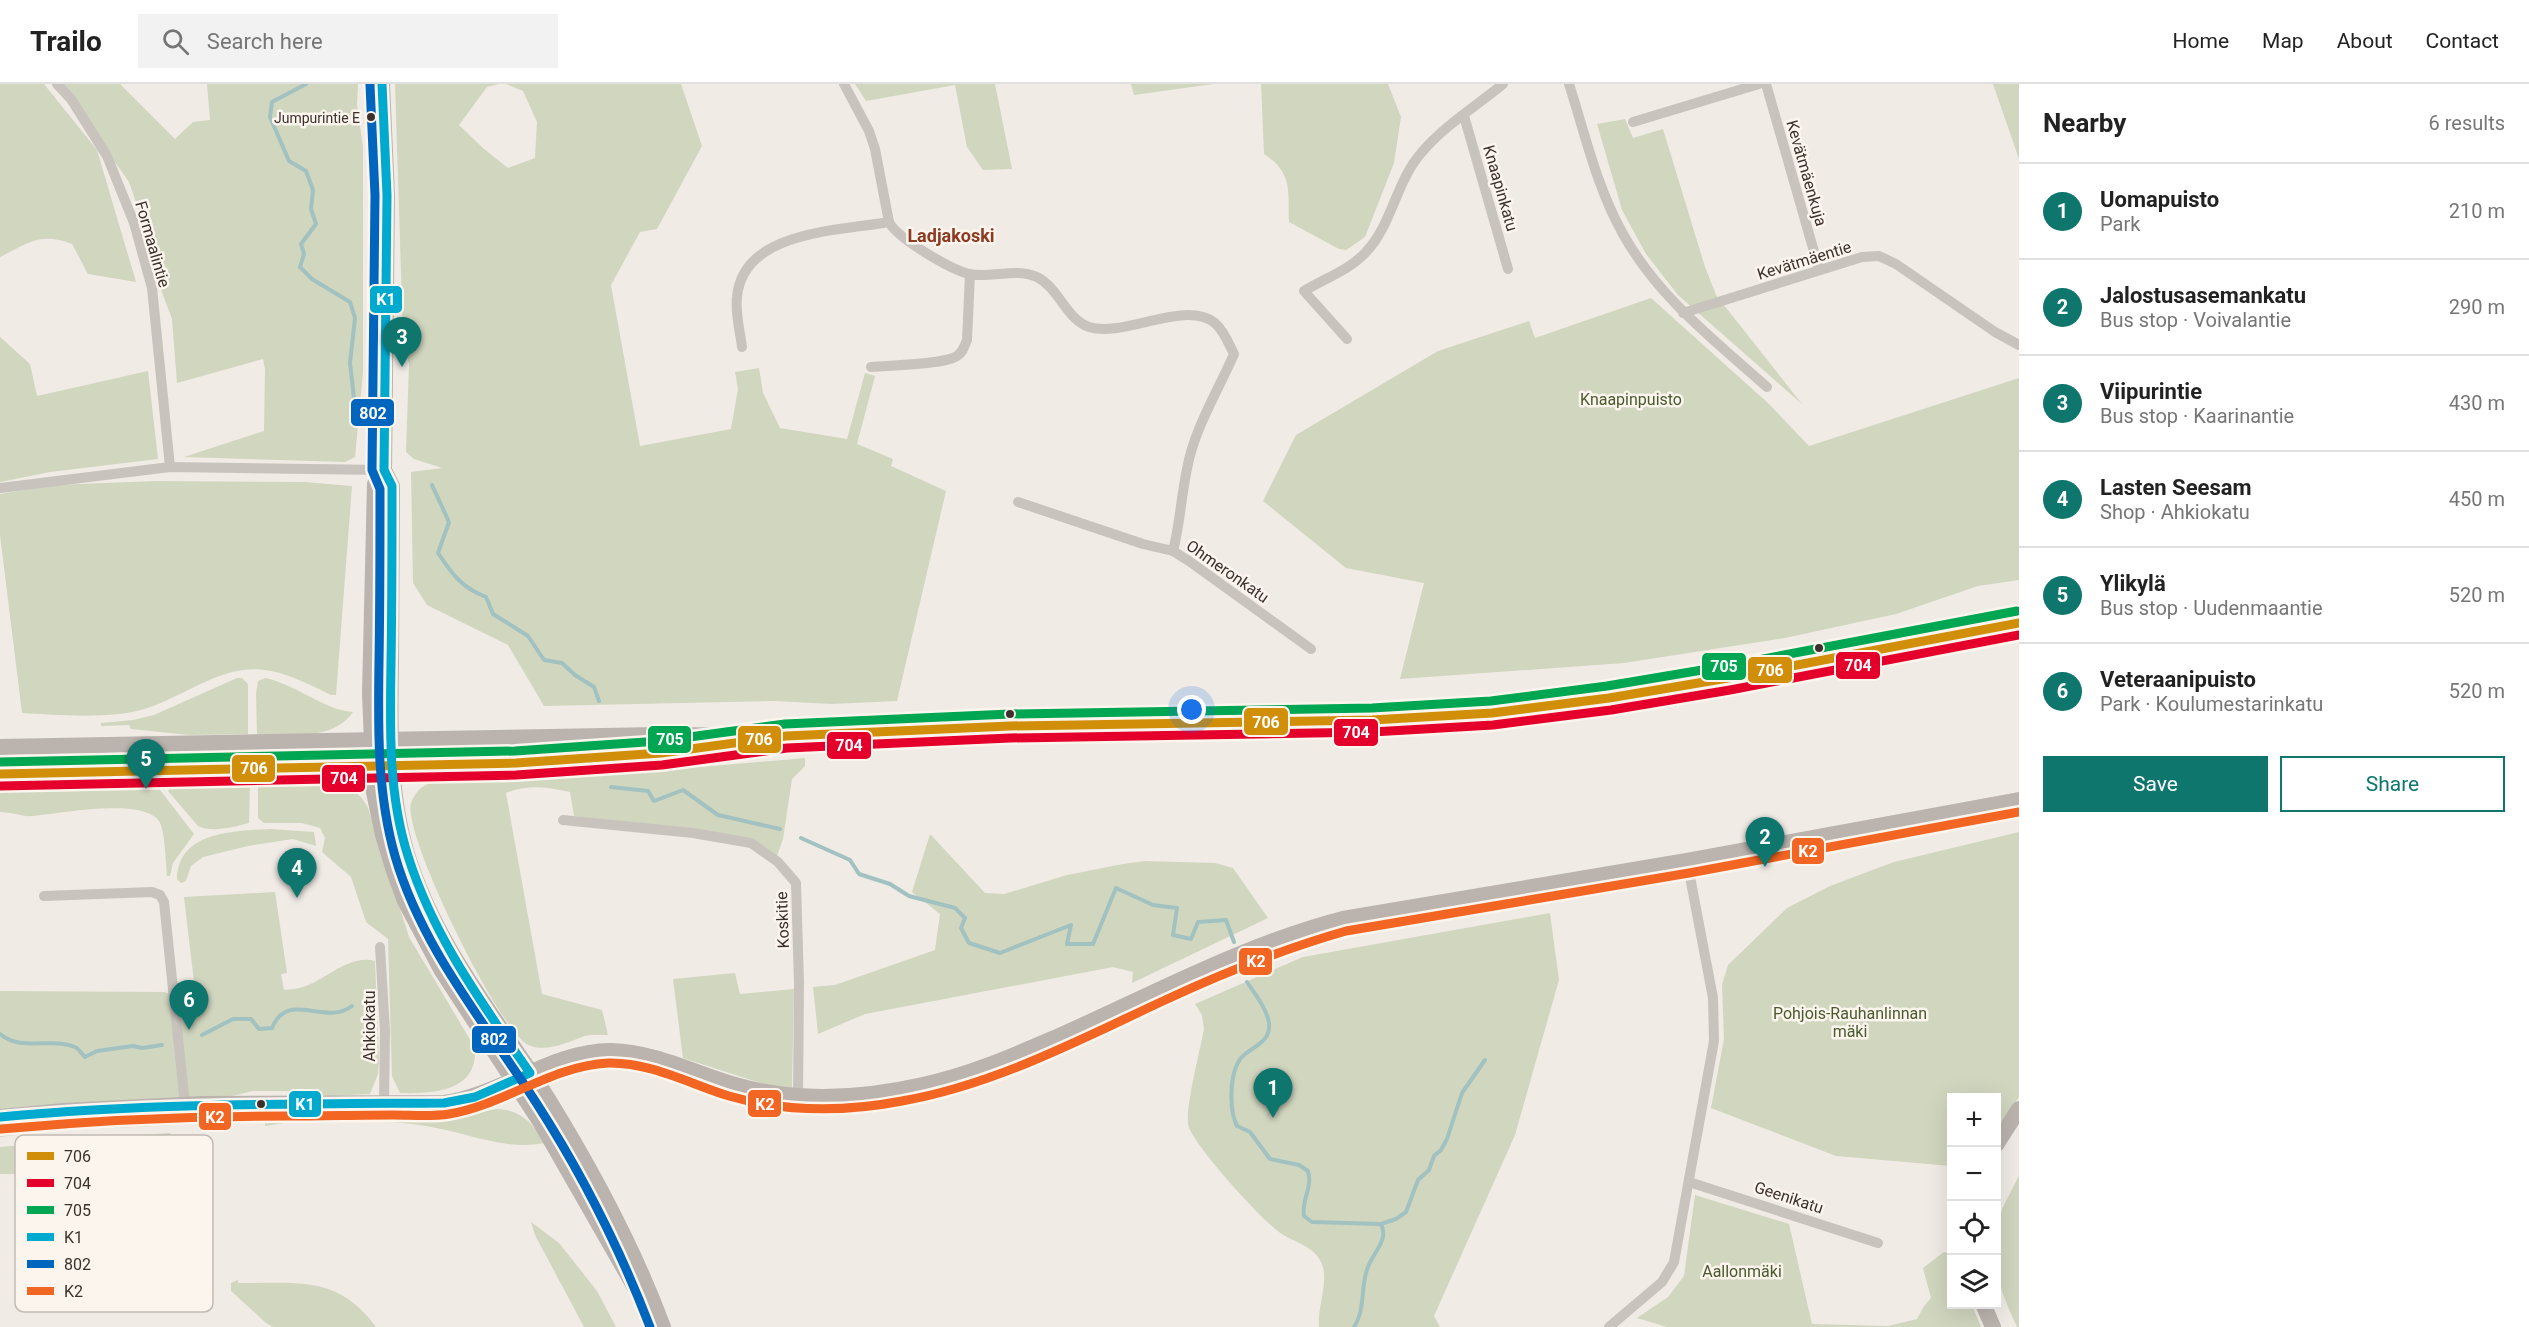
<!DOCTYPE html>
<meta charset="utf-8">
<style>
body{margin:0;font-family:Roboto,sans-serif;background:#f2f2f2;color:#222}
.controls{position:absolute;right:18px;bottom:18px;display:grid;overflow:hidden;border-radius:0px;box-shadow:0 6px 24px #0002}
.controls button{width:54px;height:54px;display:grid;place-items:center;padding:0;border:0;border-bottom:2px solid #e0e0e0;background:#fff;color:#222;font:30px sans-serif}
.you{position:absolute;left:1192px;top:626px;width:21px;height:21px;margin:-15px;border:4px solid #fff;border-radius:50%;background:#1a73e8;box-shadow:0 0 0 9px #1a73e833}
.badge{display:grid;place-items:center;width:39px;height:39px;border-radius:50%;background:#0f766e;color:#fff;font-size:20px;font-weight:700}
.pin{position:absolute;translate:-50% -50px;filter:drop-shadow(0 2px 3px #0008)}
.pin::after{content:'';position:absolute;top:32px;width:21px;height:18px;background:inherit;clip-path:polygon(0 0,100% 0,50% 100%)}
.list{margin:0;padding:0;list-style:none}
h2{display:flex;justify-content:space-between;align-items:center;height:78px;margin:0;padding:0 24px;font-size:26px}
h2 small{font-size:20px;font-weight:400;color:#767676}
.list li{display:grid;grid-template-columns:39px 1fr auto;gap:18px;align-items:center;box-sizing:border-box;height:96px;padding:0 24px;border-top:2px solid #e0e0e0}
.list b{display:block;font-size:22px;white-space:nowrap}
.list p{margin:0;font-size:20px;white-space:nowrap;color:#767676}
.list em{font-size:20px;font-style:normal;color:#767676}
.actions{display:flex;gap:12px;padding:18px 24px}
.actions a{flex:1;padding:14px 0;border:2px solid #0f766e;border-radius:0px;text-align:center;font-size:21px;color:#0f766e}
.actions .main{background:#0f766e;color:#fff}
.icon{flex:none;width:33px;height:33px;fill:none;stroke:currentColor;stroke-width:2;stroke-linecap:round;stroke-linejoin:round}
.map{position:relative;flex:none;width:2019px;height:1243px;overflow:hidden}
header{display:flex;align-items:center;gap:36px;box-sizing:border-box;height:84px;padding:0 30px;background:#fff;border-bottom:2px solid #e0e0e0}
header strong{font-size:28px}
nav{display:flex;gap:33px;margin-inline-start:auto;font-size:21px}
.search{width:420px;height:54px;background:#f2f2f2;display:flex;align-items:center;gap:15px;box-sizing:border-box;padding:0 21px;border-radius:0px;color:#767676;font-size:22px}
main{display:flex}
aside{flex:1;background:#fff}
.map>svg:first-child{display:block}
.green{fill:#d1d6bf}
.lines{fill:none;stroke-linecap:round;stroke-linejoin:round}
.stream{stroke:#a1c2c1;stroke-width:4}
.street{stroke:#c9c3be;stroke-width:10}
.secondary{stroke:#bab3ae;stroke-width:16}
.bus-1-casing{stroke:#fbf5ee;stroke-width:14}
.bus-2-casing{stroke:#fbf5ee;stroke-width:14}
.bus-3-casing{stroke:#fbf5ee;stroke-width:14}
.bus-4-casing{stroke:#fbf5ee;stroke-width:14}
.bus-5-casing{stroke:#fbf5ee;stroke-width:14}
.bus-6-casing{stroke:#fbf5ee;stroke-width:14}
.bus-1{stroke:#d18e09;stroke-width:9}
.bus-2{stroke:#e4002b;stroke-width:9}
.bus-3{stroke:#00a651;stroke-width:9}
.bus-4{stroke:#00a9ce;stroke-width:9}
.bus-5{stroke:#0065bd;stroke-width:9}
.bus-6{stroke:#f26522;stroke-width:9}
.bus-dot{fill:#3b302b;stroke:#fbf5ee;stroke-width:2}
.labels{text-anchor:middle;stroke-width:5;stroke-linejoin:round;paint-order:stroke}
.bus-label{font-size:14px;fill:#3b302b;stroke:#fbf5ee;text-anchor:end}
.street-label{font-size:16px;fill:#3b302b;stroke:#fbf5ee}
.park-label{font-size:16px;fill:#4a5a2e;stroke:#fbf5ee}
.neighbourhood-label{font-size:18px;font-weight:bold;fill:#8c3b22;stroke:#fbf5ee}
.key{fill:#fbf5ee;stroke:#c1bab4;stroke-width:1.5}
.key-label{font-size:16px;fill:#3b302b}
.line-badge{stroke:#fbf5ee;stroke-width:2}
.badge-label{font-size:16px;text-anchor:middle;font-weight:bold;fill:#fff}
</style>
<header>
<strong>Trailo</strong>
<div class="search"><svg class="icon" aria-label="search" viewBox="0 0 24 24"><circle cx="10" cy="10" r="6"/><path d="M15 15l6 6"/></svg>Search here</div>
<nav><a>Home</a><a>Map</a><a>About</a><a>Contact</a></nav>
</header>
<main>
<div class="map">
<svg width="2019" height="1243" viewBox="0 0 2019 1243">
<rect width="100%" height="100%" fill="#f0ebe5"/>
<g class="green">
<path d="M0 0H44L97 66 136 198 88 190 72 160C40 148 29 159 0 173Z"/>
<polygon points="60,0 120,0 175,55 193,38 210,36 207,0 358,0 357,21 363,63 363,288 355,373 345,378 184,373 264,347 265,285 263,275 177,299 172,235 160,203 149,156 129,98"/>
<polygon points="395,0 499,0 487,3 459,41 484,65 508,84 535,74 537,38 523,7 506,0 681,0 702,62 657,145 640,148 611,201 640,362 731,345 738,305 735,288 759,284 763,309 780,344 847,355 865,289 875,292 857,360 893,375 891,382 946,407 897,617 832,620 775,617 544,622 508,561 427,521 413,499 411,388 442,384 414,375 406,368 409,280 403,253"/>
<polygon points="855,0 995,0 1012,85 983,86 967,63 955,1 866,17"/>
<polygon points="1131,0 1213,0 1134,11"/>
<path d="M1261 0H1388L1401 33 1394 79 1365 153 1346 166 1339 165 1289 138C1288 107 1293 89 1264 70Z"/>
<polygon points="1993,0 2019,0 2019,75"/>
<polygon points="1625,35 1633,54 1663,45 1705,183 1716,211 1802,320 1678,211 1646,170 1622,126 1597,40"/>
<polygon points="1651,214 1769,320 1809,362 2019,294 2019,496 1978,502 1896,530 1785,554 1624,579 1400,595 1424,499 1346,484 1263,417 1296,351 1438,267 1529,237 1535,254"/>
<polygon points="0,253 30,280 37,312 148,287 158,375 50,388 0,398"/>
<path d="M157 397 304 398 352 402 336 611H331C312 602 292 591 271 587 223 577 185 614 141 626 107 635 57 631 22 629L0 451V410L53 401Z"/>
<polygon points="237,594 242,594 248,600 248,650 189,651 131,645 129,641 101,642 101,639 133,636 154,631"/>
<path d="M265 594C295 600 324 626 353 628 332 658 289 650 257 650L256 610 258 597Z"/>
<path d="M805 674V682L792 695 783 755 777 772 751 754 574 732 570 708C549 703 526 700 506 709L542 910 602 926 608 951C601 951 592 950 585 952 568 958 547 969 528 961 500 948 402 750 411 719 412 715 418 706 421 704 440 690 475 696 497 695 600 692 702 683 805 674Z"/>
<path d="M325 699C347 701 358 705 368 724L409 853 475 964C478 1008 433 1010 400 1009L392 992 388 855 366 838 351 793 322 768 325 754 320 744 302 739H264L258 734V701Z"/>
<path d="M77 700 94 702 154 703 160 706 194 750 173 779 170 792H167C166 780 165 746 159 737 142 713 58 730 32 732 24 733 11 728 0 728V701Z"/>
<path d="M250 701 249 739C235 743 211 749 198 742L168 707 172 702Z"/>
<path d="M270 745 314 748 316 762 293 755 248 762 203 773 191 782 186 797 181 799 177 795C178 747 235 747 270 745Z"/>
<polygon points="2019,748 2019,1013 1997,1044 1996,1014 1952,1014 1951,1082 1836,1072 1711,1024 1724,955 1722,901 1728,881 1787,824 1830,802 1894,778"/>
<polygon points="930,750 985,809 1004,810 1067,791 1123,780 1145,777 1215,779 1233,784 1268,834 1132,899 1133,888 1113,883 865,930 818,950 813,903 835,901 935,866 940,830 912,808"/>
<path d="M275 808 287 889 281 890 284 906C290 905 297 905 303 903 326 896 349 870 375 877L379 976 378 990 370 1010 330 1012 290 1007H253L224 1014 0 1029V907L164 908 180 914 196 915 184 813Z"/>
<path d="M1550 829 1559 896 1515 1051 1434 1232 1440 1243H1319C1317 1223 1329 1198 1322 1180 1314 1161 1294 1159 1279 1148 1261 1135 1191 1059 1188 1040 1186 1020 1200 967 1204 945L1202 931 1195 920 1303 873Z"/>
<polygon points="735,889 740,910 794,905 792,1005 766,1001 683,974 673,895"/>
<path d="M497 1025C521 1026 533 1039 545 1059 504 1067 466 1048 426 1042 389 1036 351 1036 314 1036L316 1028 446 1035Z"/>
<polygon points="295,1028 306,1028 308,1035 265,1042 265,1034"/>
<polygon points="162,1029 196,1029 198,1034 194,1040 52,1047 60,1035"/>
<polygon points="207,1031 228,1034 228,1042 210,1040"/>
<polygon points="30,1039 37,1048 0,1053 0,1042"/>
<polygon points="170,1049 175,1056 170,1080 165,1088 102,1090 93,1086 92,1057 96,1054"/>
<polygon points="35,1060 37,1062 30,1091 25,1095 23,1090 0,1090 0,1063"/>
<path d="M2019 1091V1243H2017C2001 1208 1991 1184 1996 1143 1999 1127 2012 1107 2019 1091Z"/>
<polygon points="1695,1111 1789,1140 1812,1240 1888,1242 1917,1235 1924,1222 1931,1214 1923,1184 1944,1168 1951,1169 1952,1220 1972,1221 1981,1243 1667,1243 1637,1234 1668,1213 1684,1192"/>
<polygon points="531,1138 559,1159 597,1207 616,1243 584,1243 535,1151"/>
<path d="M238 1196V1199C297 1200 337 1190 376 1243H273L266 1239 231 1207V1199Z"/>
</g>
<g class="lines">
<g class="stream">
<polyline points="306,0 272,18 270,33 289,77 306,87 313,106 311,125 316,140 301,160 304,170 300,183 312,195 350,218 355,234 350,279 355,323"/>
<path d="M432 401 449 438 438 469C452 490 462 504 486 513L493 530 528 552 544 576 562 579 575 591 594 603 599 617"/>
<polyline points="611,703 648,707 654,717 683,706 718,731 780,745"/>
<polyline points="801,754 850,776 859,790 890,800 909,812 955,824 965,834 961,844 969,859 1000,869 1071,841 1067,860 1093,860 1116,804 1153,821 1177,824 1173,851 1191,855 1198,838 1226,836 1234,858"/>
<path d="M1247 898C1255 910 1267 925 1269 939 1271 960 1251 962 1241 974 1229 989 1229 1026 1237 1042L1250 1048 1270 1075 1299 1081 1308 1087C1313 1104 1301 1116 1304 1132L1312 1138 1381 1140C1389 1156 1374 1167 1368 1183 1360 1202 1366 1225 1354 1243"/>
<path d="M0 950C21 968 52 953 75 963 79 965 82 970 85 973L97 967 133 962 142 964 162 961"/>
<path d="M202 951 233 935H251L259 945 272 944C288 905 324 943 352 922"/>
<polyline points="1381,1140 1396,1135 1406,1128 1418,1096 1429,1086 1434,1072 1441,1066 1447,1055 1462,1009 1485,976"/>
</g>
<g class="street">
<polyline points="57,0 71,15 107,72 134,139 152,204 170,383"/>
<path d="M844 0 869 47 875 65 889 138C898 155 950 185 969 190 991 195 1015 183 1037 193 1059 204 1066 235 1089 243 1124 254 1185 215 1215 239 1224 247 1229 260 1234 270 1218 307 1194 345 1187 385 1181 413 1180 440 1173 467"/>
<path d="M1569 0C1585 50 1597 104 1623 150 1658 213 1714 256 1767 303"/>
<polyline points="1766,0 1819,185"/>
<polyline points="1464,32 1508,185"/>
<polyline points="1633,38 1759,0"/>
<polyline points="1683,229 1862,173 1879,172 1896,180 1995,248 2019,261"/>
<path d="M1347 255 1304 207C1324 195 1351 185 1366 168 1392 141 1396 97 1422 68 1444 42 1476 22 1503 0"/>
<path d="M742 263C740 247 735 229 737 213 743 146 840 147 889 138"/>
<path d="M871 283C890 281 943 281 957 272 963 268 964 263 967 256L970 190"/>
<polyline points="0,404 170,383 384,386"/>
<polyline points="1018,418 1143,460 1173,467 1189,477 1311,565"/>
<polyline points="563,736 693,749 751,759 778,778 796,799 799,899 798,1014"/>
<polyline points="44,812 152,808 160,811 164,818 185,1021"/>
<polyline points="380,863 385,947 384,1020"/>
<polyline points="1689,1098 1878,1159"/>
<polyline points="1609,1243 1662,1198 1674,1178 1714,957 1713,914 1687,777"/>
</g>
<g class="secondary">
<path d="M382 0 387 111 384 386 392 402C392 460 391 518 391 576 390 641 388 707 407 770 435 862 498 936 548 1015 593 1088 633 1162 663 1243"/>
<polyline points="384,386 375,400 370,610 374,708 383,751 394,787 405,817 442,887 541,1039 645,1221"/>
<polyline points="0,663 658,651 786,652 1010,642 1372,636 1492,629 1609,614 1728,594 2019,539"/>
<polyline points="0,690 516,679 583,676 728,660"/>
<path d="M0 1033 64 1027 202 1020 444 1019C502 1011 551 967 611 967 654 968 694 989 735 1001 797 1019 861 1015 923 1001 970 991 1013 972 1057 953 1152 911 1243 861 1343 835L1687 777 2019 716"/>
<polyline points="1996,1061 2019,1025"/>
<polyline points="1983,1220 1993,1243"/>
</g>
<g class="bus-1-casing">
<polyline id="bus-1" points="0,690 516,679 661,669 786,652 1010,642 1372,636 1492,629 1609,614 1728,594 2019,539"/>
</g>
<g class="bus-2-casing">
<polyline id="bus-2" points="0,702 516,691 662,681 787,664 1010,654 1372,648 1493,641 1611,626 1730,606 2019,551"/>
</g>
<g class="bus-3-casing">
<polyline id="bus-3" points="0,678 515,667 660,657 785,640 1010,630 1372,624 1491,617 1607,602 1726,582 2017,527"/>
</g>
<g class="bus-4-casing">
<path id="bus-4" d="M0 1033C148 1019 296 1020 444 1019L475 1013 530 989C483 921 433 852 408 772 388 710 390 644 391 579 392 520 392 461 392 402L384 386 387 111 382 0"/>
</g>
<g class="bus-5-casing">
<path id="bus-5" d="M370 1 375 111 372 386 380 405C380 462 380 520 379 578 378 643 377 709 395 772 422 865 486 940 537 1020 582 1090 620 1165 650 1243"/>
</g>
<g class="bus-6-casing">
<path id="bus-6" d="M1 1045C97 1036 192 1032 288 1032 323 1032 358 1031 393 1031 411 1031 431 1033 449 1030 504 1021 551 982 608 979 650 978 690 1000 729 1012 785 1028 845 1028 902 1017 994 1001 1079 956 1163 917 1223 889 1283 865 1346 847L1689 789 2019 728"/>
</g>
<use href="#bus-1" class="bus-1"/>
<use href="#bus-2" class="bus-2"/>
<use href="#bus-3" class="bus-3"/>
<use href="#bus-4" class="bus-4"/>
<use href="#bus-5" class="bus-5"/>
<use href="#bus-6" class="bus-6"/>
</g>
<g class="bus-dot">
<circle cx="371" cy="33" r="5"/>
<circle cx="1819" cy="564" r="5"/>
<circle cx="1010" cy="630" r="5"/>
<circle cx="261" cy="1020" r="5"/>
</g>
<g class="labels">
<g class="bus-label">
<text x="360" y="39">Jumpurintie E</text>
</g>
<g class="street-label">
<text transform="translate(1807 89) rotate(74)" y="6">Kevätmäenkuja</text>
<text transform="translate(1501 104) rotate(74)" y="6">Knaapinkatu</text>
<text transform="translate(153 160) rotate(74)" y="6">Formaalintie</text>
<text transform="translate(1804 176) rotate(-17)" y="6">Kevätmäentie</text>
<text transform="translate(1228 487) rotate(35)" y="6">Ohmeronkatu</text>
<text transform="translate(782 836) rotate(-92)" y="6">Koskitie</text>
<text transform="translate(369 942) rotate(-90)" y="6">Ahkiokatu</text>
<text transform="translate(1789 1113) rotate(18)" y="6">Geenikatu</text>
</g>
<g class="park-label">
<text x="1631" y="321">Knaapinpuisto</text>
<text x="1850" y="935">Pohjois-Rauhanlinnan<tspan x="1850" dy="18">mäki</tspan></text>
<text x="1742" y="1193">Aallonmäki</text>
</g>
<g class="neighbourhood-label">
<text x="951" y="158">Ladjakoski</text>
</g>
</g>
<rect x="15" y="1051" width="198" height="177" rx="9" class="key"/>
<rect x="27" y="1068" width="27" height="8" fill="#d18e09"/>
<rect x="27" y="1095" width="27" height="8" fill="#e4002b"/>
<rect x="27" y="1122" width="27" height="8" fill="#00a651"/>
<rect x="27" y="1149" width="27" height="8" fill="#00a9ce"/>
<rect x="27" y="1176" width="27" height="8" fill="#0065bd"/>
<rect x="27" y="1203" width="27" height="8" fill="#f26522"/>
<g class="key-label">
<text x="64" y="1078">706</text>
<text x="64" y="1105">704</text>
<text x="64" y="1132">705</text>
<text x="64" y="1159">K1</text>
<text x="64" y="1186">802</text>
<text x="64" y="1213">K2</text>
</g>
<g class="line-badge">
<rect x="369" y="201" width="34" height="29" rx="6" fill="#00a9ce"/>
<rect x="350" y="314" width="45" height="29" rx="6" fill="#0065bd"/>
<rect x="1835" y="567" width="46" height="29" rx="6" fill="#e4002b"/>
<rect x="1701" y="568" width="46" height="29" rx="6" fill="#00a651"/>
<rect x="1747" y="572" width="46" height="28" rx="6" fill="#d18e09"/>
<rect x="1243" y="623" width="46" height="29" rx="6" fill="#d18e09"/>
<rect x="1333" y="634" width="46" height="29" rx="6" fill="#e4002b"/>
<rect x="737" y="641" width="45" height="29" rx="6" fill="#d18e09"/>
<rect x="647" y="641" width="45" height="29" rx="6" fill="#00a651"/>
<rect x="826" y="647" width="46" height="29" rx="6" fill="#e4002b"/>
<rect x="231" y="670" width="45" height="29" rx="6" fill="#d18e09"/>
<rect x="321" y="680" width="45" height="29" rx="6" fill="#e4002b"/>
<rect x="1791" y="753" width="34" height="28" rx="6" fill="#f26522"/>
<rect x="1238" y="863" width="35" height="29" rx="6" fill="#f26522"/>
<rect x="471" y="941" width="46" height="29" rx="6" fill="#0065bd"/>
<rect x="747" y="1005" width="35" height="29" rx="6" fill="#f26522"/>
<rect x="288" y="1006" width="34" height="28" rx="6" fill="#00a9ce"/>
<rect x="198" y="1018" width="34" height="29" rx="6" fill="#f26522"/>
</g>
<g class="badge-label">
<text x="386" y="221">K1</text>
<text x="373" y="335">802</text>
<text x="1858" y="587">704</text>
<text x="1724" y="588">705</text>
<text x="1770" y="592">706</text>
<text x="1266" y="644">706</text>
<text x="1356" y="654">704</text>
<text x="759" y="661">706</text>
<text x="670" y="661">705</text>
<text x="849" y="667">704</text>
<text x="254" y="690">706</text>
<text x="344" y="700">704</text>
<text x="1808" y="773">K2</text>
<text x="1256" y="883">K2</text>
<text x="494" y="961">802</text>
<text x="765" y="1026">K2</text>
<text x="305" y="1026">K1</text>
<text x="215" y="1039">K2</text>
</g>
</svg>
<div class="controls">
<button>+</button>
<button>−</button>
<button><svg class="icon" aria-label="locate" viewBox="0 0 24 24"><circle cx="12" cy="12" r="6"/><path d="M12 2v4M12 18v4M2 12h4M18 12h4"/></svg></button>
<button><svg class="icon" aria-label="layers" viewBox="0 0 24 24"><path d="M12 4l9 5-9 5-9-5zM3 14l9 5 9-5"/></svg></button>
</div>
<div class="you"></div>
<div class="pin badge" style="left:1273px;top:1034px">1</div>
<div class="pin badge" style="left:1765px;top:783px">2</div>
<div class="pin badge" style="left:402px;top:283px">3</div>
<div class="pin badge" style="left:297px;top:814px">4</div>
<div class="pin badge" style="left:146px;top:705px">5</div>
<div class="pin badge" style="left:189px;top:946px">6</div>
</div>
<aside>
<h2>Nearby<small>6 results</small></h2>
<ul class="list">
<li><span class="badge">1</span><div><b>Uomapuisto</b><p>Park</p></div><em>210 m</em></li>
<li><span class="badge">2</span><div><b>Jalostusasemankatu</b><p>Bus stop · Voivalantie</p></div><em>290 m</em></li>
<li><span class="badge">3</span><div><b>Viipurintie</b><p>Bus stop · Kaarinantie</p></div><em>430 m</em></li>
<li><span class="badge">4</span><div><b>Lasten Seesam</b><p>Shop · Ahkiokatu</p></div><em>450 m</em></li>
<li><span class="badge">5</span><div><b>Ylikylä</b><p>Bus stop · Uudenmaantie</p></div><em>520 m</em></li>
<li><span class="badge">6</span><div><b>Veteraanipuisto</b><p>Park · Koulumestarinkatu</p></div><em>520 m</em></li>
</ul>
<div class="actions"><a class="main">Save</a><a>Share</a></div>
</aside>
</main>
